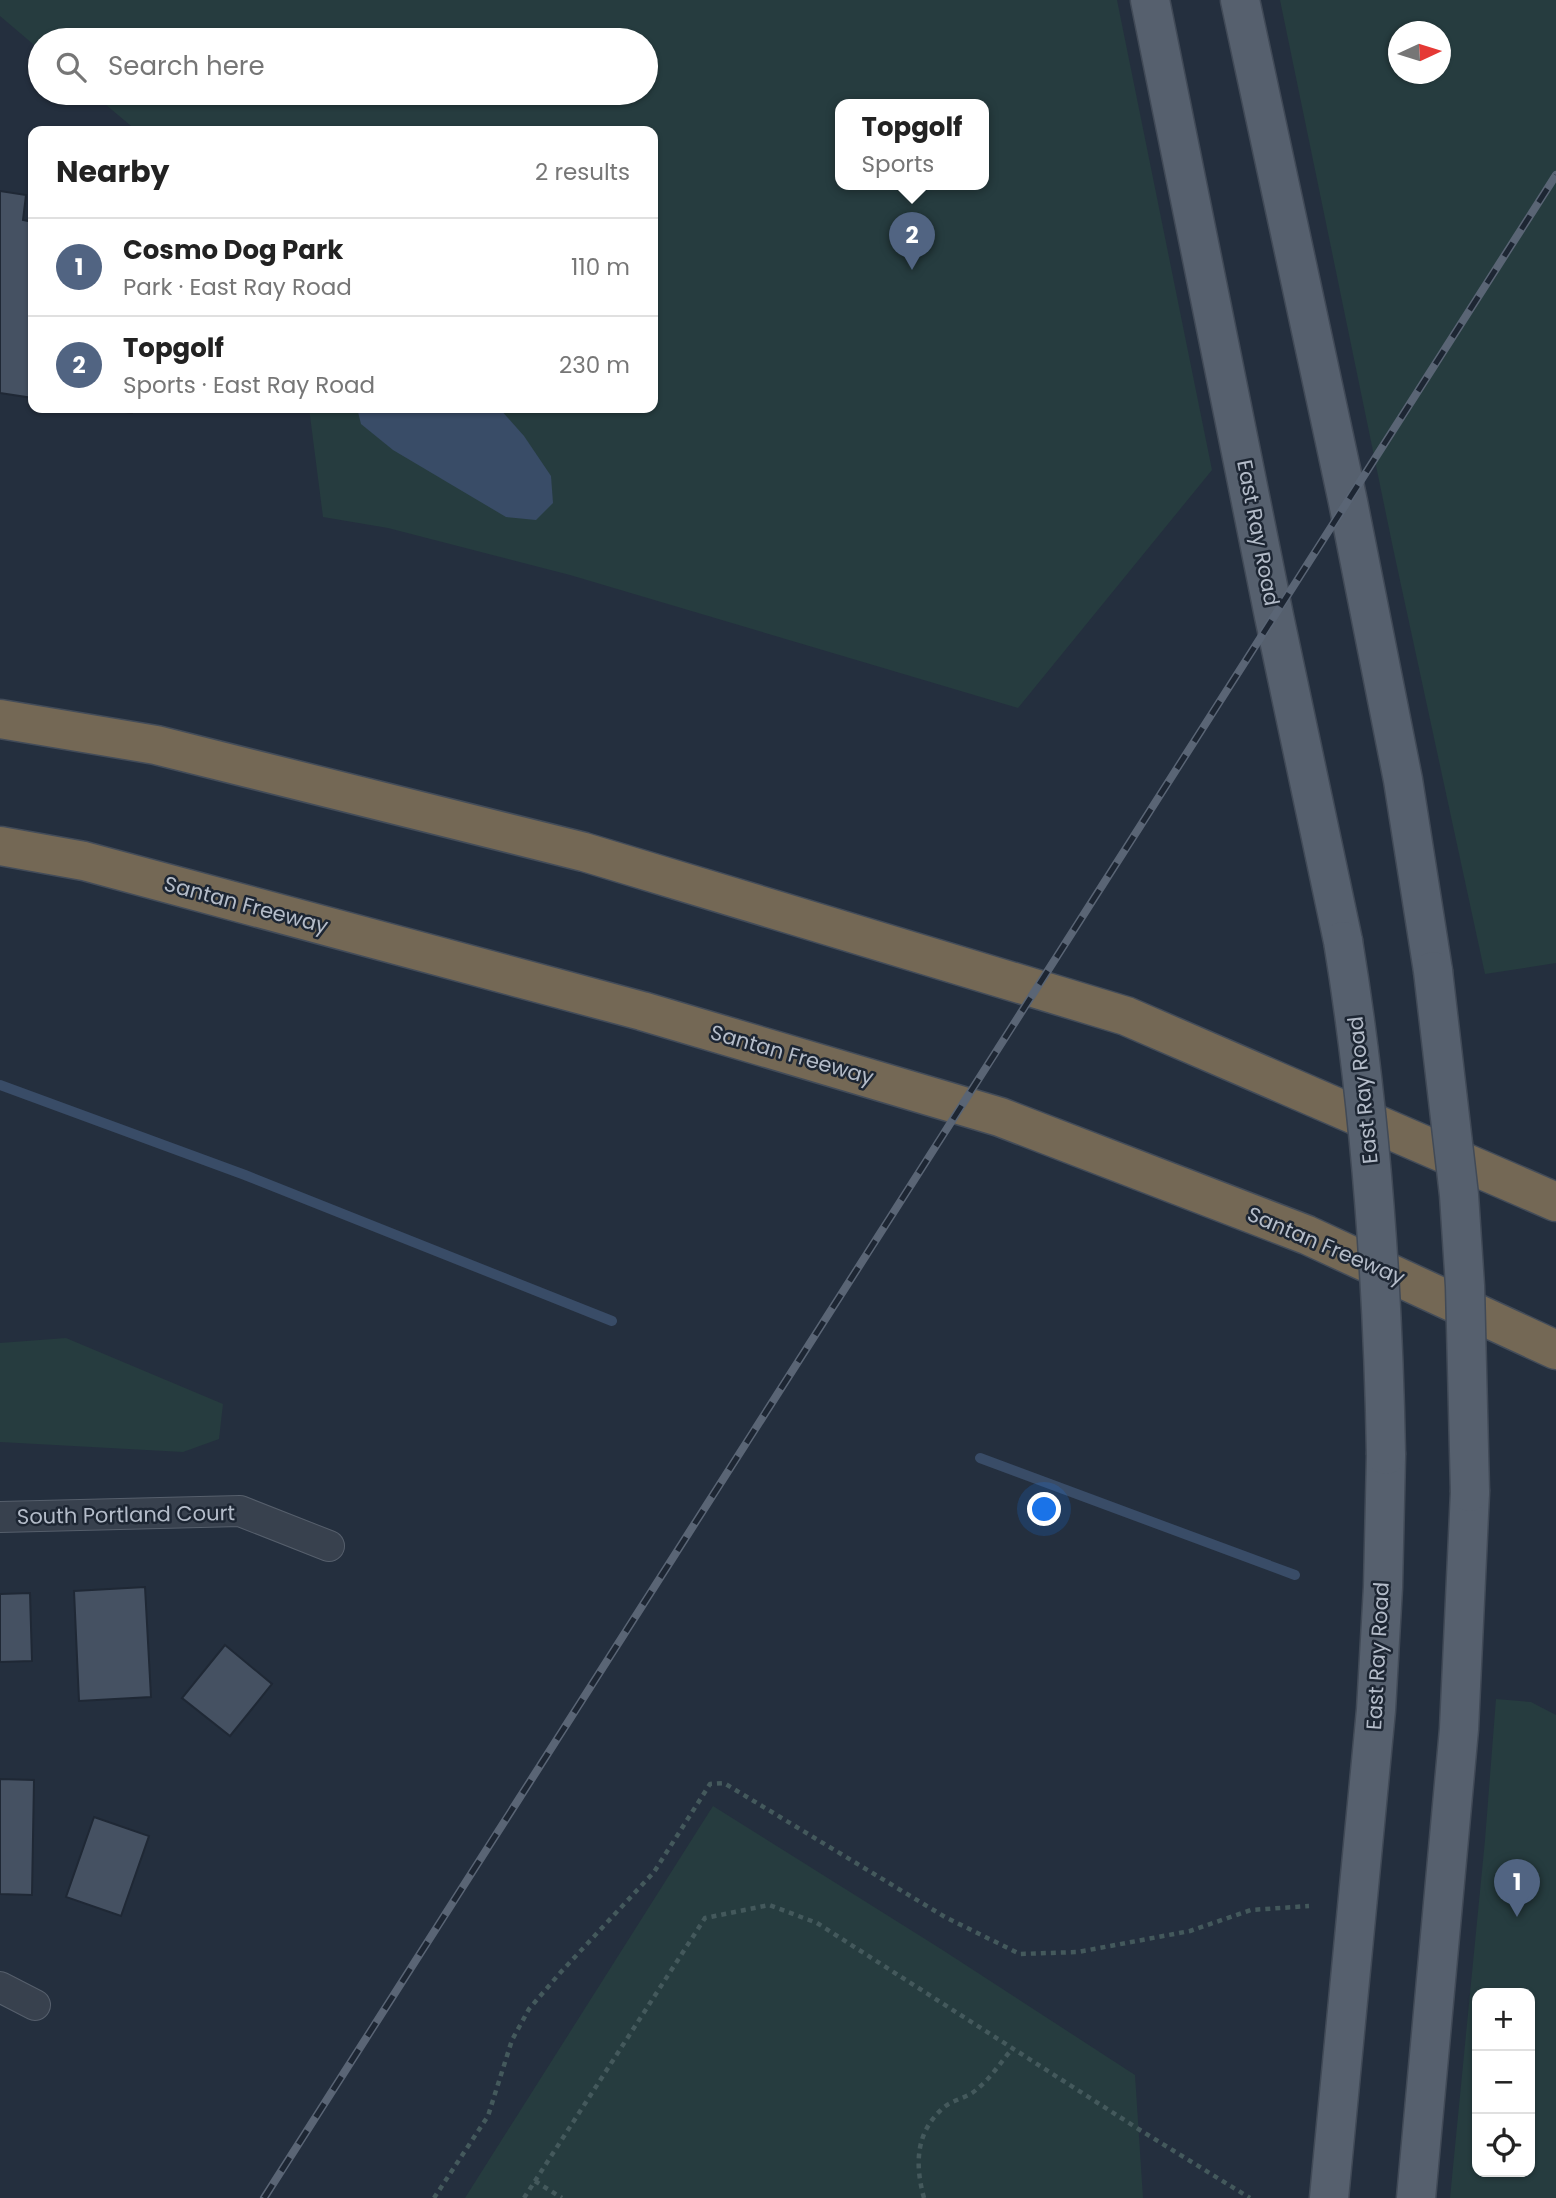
<!DOCTYPE html>
<meta charset="utf-8">
<style>
body{margin:0;font-family:Poppins,sans-serif;background:#f6f6f6;color:#222}
.controls{position:absolute;right:21px;bottom:21px;display:grid;overflow:hidden;border-radius:14px;box-shadow:0 2px 5px #0004}
.controls button{width:63px;height:63px;display:grid;place-items:center;padding:0;border:0;border-bottom:2px solid #e0e0e0;background:#fff;color:#222;font:35px sans-serif}
.compass{position:absolute;left:1388px;top:21px;width:63px;height:63px;border-radius:50%;background:#fff;box-shadow:0 2px 5px #0004;rotate:86deg}
.you{position:absolute;left:1045px;top:1510px;width:24px;height:24px;margin:-18px;border:5px solid #fff;border-radius:50%;background:#1a73e8;box-shadow:0 0 0 10px #1a73e833}
.badge{display:grid;place-items:center;width:46px;height:46px;border-radius:50%;background:#516482;color:#fff;font-size:23px;font-weight:700}
.pin{position:absolute;translate:-50% -58px;filter:drop-shadow(0 2px 4px #0008)}
.pin::after{content:'';position:absolute;top:37px;width:24px;height:21px;background:inherit;clip-path:polygon(0 0,100% 0,50% 100%)}
.popup{position:absolute;left:835px;top:99px;width:154px;height:91px;box-sizing:border-box;display:grid;place-content:center;border-radius:14px;background:#fff;filter:drop-shadow(0 2px 5px #0005);font-size:23px;white-space:nowrap;color:#767676}
.popup b{font-size:26px;color:#222}
.popup::after{content:'';position:absolute;left:50%;top:100%;margin-left:-14px;border:14px solid transparent;border-top-color:#fff}
.list{margin:0;padding:0;list-style:none}
h2{display:flex;justify-content:space-between;align-items:center;height:91px;margin:0;padding:0 28px;font-size:30px}
h2 small{font-size:23px;font-weight:400;color:#767676}
.list li{display:grid;grid-template-columns:46px 1fr auto;gap:21px;align-items:center;box-sizing:border-box;height:98px;padding:0 28px;border-top:2px solid #e0e0e0}
.list b{display:block;font-size:26px;white-space:nowrap}
.list p{margin:0;font-size:23px;white-space:nowrap;color:#767676}
.list em{font-size:23px;font-style:normal;color:#767676}
.icon{flex:none;width:38px;height:38px;fill:none;stroke:currentColor;stroke-width:2;stroke-linecap:round;stroke-linejoin:round}
.map{position:relative;flex:none;width:1556px;height:2198px;overflow:hidden}
.search{position:absolute;background:#fff;box-shadow:0 2px 5px #0004;left:28px;top:28px;width:630px;height:77px;display:flex;align-items:center;gap:18px;box-sizing:border-box;padding:0 24px;border-radius:38px;color:#767676;font-size:26px}
.panel{position:absolute;background:#fff;box-shadow:0 2px 5px #0004;left:28px;top:126px;width:630px;height:287px;border-radius:14px}
.map>svg:first-child{display:block}
.green{fill:#263c3f;fill-rule:evenodd}
.water{fill:#394c67}
.lines{fill:none;stroke-linecap:round;stroke-linejoin:round}
.stream{stroke:#394c67;stroke-width:10}
.building{fill:#455162;stroke:#1f2835;stroke-width:2}
.street-casing{stroke:#565f6c;stroke-width:32}
.primary-casing{stroke:#414a57;stroke-width:41}
.highway-casing{stroke:#434c59;stroke-width:41}
.path{stroke:#44595c;stroke-width:4.5;stroke-dasharray:5 5;stroke-linecap:butt}
.street{stroke:#38414e;stroke-width:30}
.primary{stroke:#56606e;stroke-width:38}
.highway{stroke:#746855;stroke-width:38}
.rail-casing{stroke:#5a6575;stroke-width:8}
.rail{stroke:#1d2633;stroke-width:5;stroke-dasharray:16;stroke-linecap:butt}
.primary-bridge-casing{stroke:#414a57;stroke-width:41;stroke-linecap:butt}
.primary-bridge{stroke:#56606e;stroke-width:38}
.labels{text-anchor:middle;stroke-width:5;stroke-linejoin:round;paint-order:stroke}
.street-label{font-size:21px;fill:#b4bcc9;stroke:#1d2633}
</style>
<div class="map">
<svg width="1556" height="2198" viewBox="0 0 1556 2198">
<rect width="100%" height="100%" fill="#242f3e"/>
<g class="green">
<path d="M0 0H1117L1212 470 1018 708 570 575 388 528 323 517 309 408H653V131H137L92 93H646V40H40V50L0 16ZM840 104H984V184H840Z"/>
<path d="M1280 0H1556V963L1485 974 1393 548ZM1398 32H1440V74H1398Z"/>
<polygon points="66,1338 223,1404 219,1439 183,1452 0,1442 0,1343"/>
<path d="M1496 1699 1531 1702 1556 1715V2198H1450L1485 1840ZM1477 1993H1530V2172H1477Z"/>
<polygon points="713,1806 941,1949 1135,2075 1143,2198 465,2198"/>
</g>
<polygon class="water" points="357,408 499,408 524,436 551,476 553,503 536,520 506,517 393,450 361,424"/>
<g class="lines">
<g class="stream">
<polyline points="0,1085 245,1175 612,1321"/>
<polyline points="980,1458 1295,1575"/>
</g>
</g>
<g class="building">
<polygon points="0,191 26,195 23,220 33,222 33,398 0,393"/>
<polygon points="96,408 133,408 132,413"/>
<polygon points="145,1587 151,1697 79,1701 74,1591"/>
<polygon points="30,1593 32,1661 0,1662 0,1594"/>
<polygon points="225,1645 272,1684 230,1736 182,1698"/>
<polygon points="0,1779 34,1780 32,1895 0,1894"/>
<polygon points="94,1817 149,1836 121,1916 66,1897"/>
</g>
<g class="lines">
<g class="street-casing">
<g id="street">
<polyline points="0,1517 240,1511 329,1546"/>
<polyline points="0,1987 35,2005"/>
</g>
</g>
<g class="primary-casing">
<g id="primary">
<polyline points="1150,0 1274,616 1343,941"/>
<polyline points="1240,0 1348,502 1403,780 1433,971"/>
<polyline points="1329,2198 1376,1710 1383,1587 1386,1455"/>
<polyline points="1416,2198 1459,1729 1470,1492"/>
</g>
</g>
<g class="highway-casing">
<g id="highway">
<polyline points="0,719 156,745 584,852 1126,1016 1556,1202"/>
<polyline points="0,846 84,861 642,1011 1000,1117 1307,1235 1556,1350"/>
</g>
</g>
<g class="path">
<polyline points="535,2181 562,2198"/>
<polyline points="434,2198 488,2116 512,2040 529,2009 560,1973 654,1872 710,1784 724,1783 945,1917 1020,1954 1078,1952 1190,1931 1251,1910 1309,1906"/>
<polyline points="524,2198 705,1918 769,1905 817,1923 1140,2130 1250,2198"/>
<path d="M924 2198C915 2165 915 2133 943 2108 952 2100 967 2098 976 2090 990 2079 1001 2062 1012 2049"/>
</g>
<use href="#street" class="street"/>
<use href="#primary" class="primary"/>
<use href="#highway" class="highway"/>
<g class="rail-casing">
<polyline id="rail" points="264,2198 1556,175"/>
</g>
<use href="#rail" class="rail"/>
<g class="primary-bridge-casing">
<g id="primary-bridge">
<path d="M1343 941C1371 1111 1383 1283 1386 1455"/>
<polyline points="1433,971 1459,1195 1465,1286 1470,1492"/>
</g>
</g>
<use href="#primary-bridge" class="primary-bridge"/>
</g>
<g class="labels">
<g class="street-label">
<text transform="translate(1258 533) rotate(79)" y="7">East Ray Road</text>
<text transform="translate(246 905) rotate(15)" y="7">Santan Freeway</text>
<text transform="translate(792 1055) rotate(16)" y="7">Santan Freeway</text>
<text transform="translate(1363 1090) rotate(-96)" y="7">East Ray Road</text>
<text transform="translate(1326 1246) rotate(23)" y="7">Santan Freeway</text>
<text transform="translate(126 1515) rotate(-1)" y="7">South Portland Court</text>
<text transform="translate(1378 1656) rotate(-87)" y="7">East Ray Road</text>
</g>
</g>
</svg>
<div class="controls">
<button>+</button>
<button>−</button>
<button><svg class="icon" aria-label="locate" viewBox="0 0 24 24"><circle cx="12" cy="12" r="6"/><path d="M12 2v4M12 18v4M2 12h4M18 12h4"/></svg></button>
</div>
<svg class="compass" viewBox="-18 -18 36 36"><path d="M0-13l5 13h-10z" fill="#e53935"/><path d="M0 13l5-13h-10z" fill="#767676"/></svg>
<div class="you"></div>
<div class="pin badge" style="left:1517px;top:1917px">1</div>
<div class="pin badge" style="left:912px;top:270px">2</div>
<div class="popup"><b>Topgolf</b>Sports</div>
<div class="search"><svg class="icon" aria-label="search" viewBox="0 0 24 24"><circle cx="10" cy="10" r="6"/><path d="M15 15l6 6"/></svg>Search here</div>
<section class="panel">
<h2>Nearby<small>2 results</small></h2>
<ul class="list">
<li><span class="badge">1</span><div><b>Cosmo Dog Park</b><p>Park · East Ray Road</p></div><em>110 m</em></li>
<li><span class="badge">2</span><div><b>Topgolf</b><p>Sports · East Ray Road</p></div><em>230 m</em></li>
</ul>
</section>
</div>
